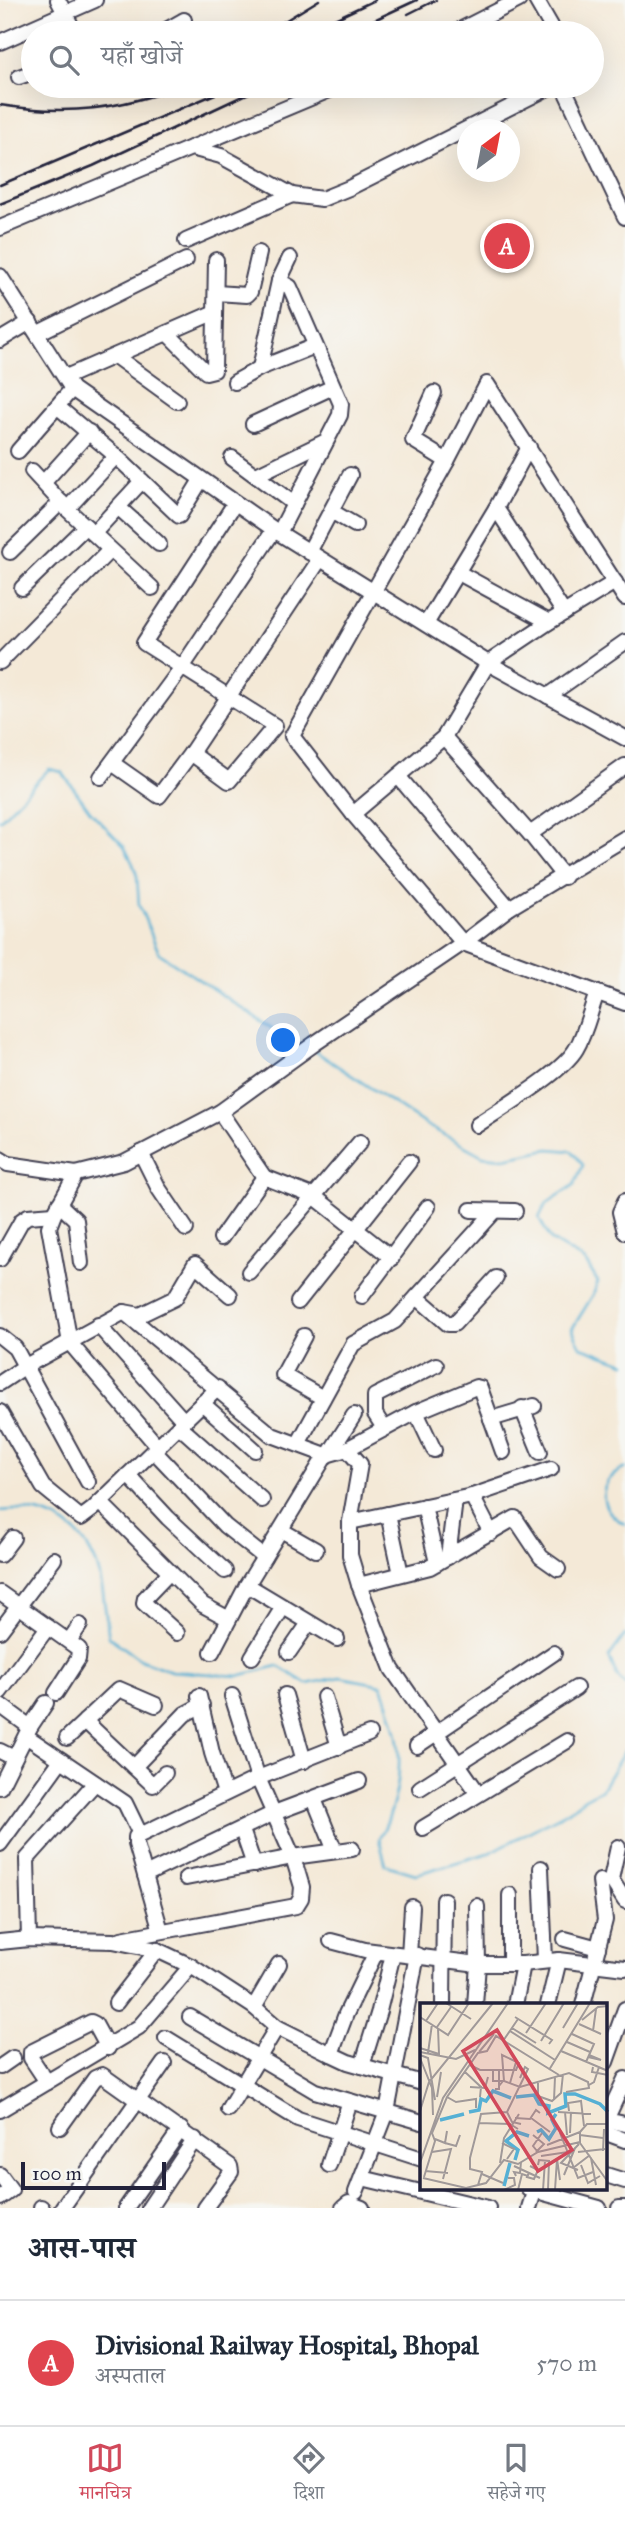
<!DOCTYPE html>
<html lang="hi">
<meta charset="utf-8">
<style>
body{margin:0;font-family:"IM FELL Great Primer","Noto Serif Devanagari",serif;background:#f2f2f3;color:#1f2937}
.compass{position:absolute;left:457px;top:119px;width:63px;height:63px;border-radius:50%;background:#fff;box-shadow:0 7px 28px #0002;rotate:32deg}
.scale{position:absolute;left:21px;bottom:18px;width:145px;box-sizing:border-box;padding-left:7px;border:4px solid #22223b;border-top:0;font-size:19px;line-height:24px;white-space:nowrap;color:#22223b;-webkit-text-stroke:5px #f6f6f2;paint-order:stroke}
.you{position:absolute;left:284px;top:1041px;width:24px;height:24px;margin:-18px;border:5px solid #fff;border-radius:50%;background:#1a73e8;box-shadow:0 0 0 10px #1a73e833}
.badge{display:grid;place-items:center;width:46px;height:46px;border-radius:50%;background:#d1495b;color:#fff;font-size:23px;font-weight:700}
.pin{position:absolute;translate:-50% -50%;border:4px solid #fff;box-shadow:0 2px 7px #0006}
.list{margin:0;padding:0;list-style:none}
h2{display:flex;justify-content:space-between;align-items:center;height:91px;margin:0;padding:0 28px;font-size:30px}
h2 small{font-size:23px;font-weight:400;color:#747a83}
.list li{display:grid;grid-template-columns:46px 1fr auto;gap:21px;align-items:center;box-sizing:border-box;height:126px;padding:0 28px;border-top:2px solid #e0e1e3}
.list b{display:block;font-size:26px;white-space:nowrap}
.list p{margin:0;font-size:23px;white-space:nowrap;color:#747a83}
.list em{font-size:23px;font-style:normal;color:#747a83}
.icon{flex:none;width:38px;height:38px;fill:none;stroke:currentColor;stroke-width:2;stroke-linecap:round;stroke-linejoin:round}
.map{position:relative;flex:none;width:625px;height:2208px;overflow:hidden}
.search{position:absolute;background:#fff;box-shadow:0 7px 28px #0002;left:21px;right:21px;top:21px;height:77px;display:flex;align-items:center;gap:18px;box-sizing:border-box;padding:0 24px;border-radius:38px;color:#747a83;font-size:26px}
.sheet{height:217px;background:#fff}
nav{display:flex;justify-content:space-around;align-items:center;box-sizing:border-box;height:98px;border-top:2px solid #e0e1e3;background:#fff;font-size:19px;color:#747a83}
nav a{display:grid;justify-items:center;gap:4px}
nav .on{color:#d1495b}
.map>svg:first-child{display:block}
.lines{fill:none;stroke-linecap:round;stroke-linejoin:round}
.stream{stroke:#56b0d4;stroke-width:2.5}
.minor-casing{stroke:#424052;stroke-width:18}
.minor{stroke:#fff;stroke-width:14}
.rail{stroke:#22223b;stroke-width:2.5}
.inset-river{fill:none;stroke:#56b0d4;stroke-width:3.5}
.inset-road{fill:none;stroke:#a09999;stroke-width:2}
.view{fill:#d1495b;fill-opacity:0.15;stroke:#d1495b;stroke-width:3.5}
.inset-edge{fill:none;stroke:#22223b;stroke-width:3.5}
</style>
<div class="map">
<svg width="625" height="2208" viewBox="0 0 625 2208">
<rect width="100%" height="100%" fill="#f6f6f2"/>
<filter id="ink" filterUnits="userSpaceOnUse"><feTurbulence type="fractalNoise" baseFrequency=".0143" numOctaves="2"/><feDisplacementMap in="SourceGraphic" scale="14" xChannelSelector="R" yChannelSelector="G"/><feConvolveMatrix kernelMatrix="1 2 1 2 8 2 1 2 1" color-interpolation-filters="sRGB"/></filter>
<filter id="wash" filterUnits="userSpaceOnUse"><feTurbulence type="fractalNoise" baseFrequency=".00686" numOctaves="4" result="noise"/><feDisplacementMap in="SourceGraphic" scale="28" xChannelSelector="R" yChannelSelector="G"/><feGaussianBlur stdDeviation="1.57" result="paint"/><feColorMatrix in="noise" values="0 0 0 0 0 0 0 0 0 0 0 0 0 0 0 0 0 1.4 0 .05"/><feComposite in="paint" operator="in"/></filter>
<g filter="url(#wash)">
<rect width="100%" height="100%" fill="#f4e9d7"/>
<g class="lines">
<g class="stream">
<polyline points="0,820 49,769 62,772 90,811 124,846 133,864 137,876 139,905 159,953 288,1039 302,1046"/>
<polyline points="315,1051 426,1125 483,1156 504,1158 549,1149 572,1151 583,1165 574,1185 546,1204 539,1218 551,1240 585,1261 598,1282 593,1295 572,1329 581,1347 625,1363"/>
<path d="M625 1468C596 1482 597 1509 625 1524"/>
<path d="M0 1511C43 1506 78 1521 96 1563 104 1584 105 1615 109 1637L141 1660 171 1671 238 1676 278 1666 307 1684 340 1677 382 1685C387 1703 396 1724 398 1743 402 1776 395 1809 379 1839L386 1865 416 1874 489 1853 567 1812 585 1798 602 1789 625 1750"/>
<polyline points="625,1635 609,1657 617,1676 625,1685"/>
</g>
</g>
</g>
<g filter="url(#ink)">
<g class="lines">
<g class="minor-casing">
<g id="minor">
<polyline points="58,0 75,33"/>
<polyline points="536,0 551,26"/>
<polyline points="161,33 184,20"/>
<polyline points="454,33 519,0"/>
<polyline points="0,42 95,0"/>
<polyline points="19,77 33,72"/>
<polyline points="563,86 625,217"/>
<polyline points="191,148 339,86"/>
<polyline points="0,228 191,148 221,156 292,195 322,199 349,188 552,86"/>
<polyline points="186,241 292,195"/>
<polyline points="0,276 72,389 279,533 488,663 625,738"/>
<polyline points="279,281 290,287 341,404 340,415 279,533"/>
<polyline points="216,293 247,295 250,292 259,253"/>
<polyline points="38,333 186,260"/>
<polyline points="167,333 206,372 214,370 216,260"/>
<polyline points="0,340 30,322"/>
<polyline points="115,356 177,401"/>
<polyline points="260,368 279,281 290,258"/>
<polyline points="66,377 215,312"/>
<polyline points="235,382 260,368 315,346"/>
<polyline points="434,393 413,440 447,461"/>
<polyline points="58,407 116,456 179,516 201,480"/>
<polyline points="253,424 333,387"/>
<polyline points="18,451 72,389"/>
<polyline points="232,458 294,504"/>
<polyline points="32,471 67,509 152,588"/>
<polyline points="256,475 324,442"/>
<polyline points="44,482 89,432"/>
<polyline points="118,507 159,544"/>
<polyline points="496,508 564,613"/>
<polyline points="67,509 116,456"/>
<polyline points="331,511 355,525"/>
<polyline points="94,533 142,481"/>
<polyline points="10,552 61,502"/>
<polyline points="309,552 350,475"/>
<polyline points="457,572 549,622"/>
<polyline points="22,588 86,526"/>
<polyline points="625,598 487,384 447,461 292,736 353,814 463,943 625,1003"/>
<polyline points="426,624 496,508 529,447"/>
<polyline points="0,662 110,550"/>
<polyline points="548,696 625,642"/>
<polyline points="444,737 530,834 564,877"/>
<polyline points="191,753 229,781 275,726 144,643 235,503"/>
<polyline points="112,763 159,796 191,753 320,559"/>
<polyline points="398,776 509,908"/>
<polyline points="101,777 183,666 274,530"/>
<polyline points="353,814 444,737 488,663 549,622 615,582"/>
<polyline points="530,834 625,766"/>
<polyline points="220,1112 264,1177 315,1197 392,1258"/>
<path d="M477 1125C502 1108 562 1073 576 1049 586 1032 590 1011 597 993"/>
<polyline points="141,1153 159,1189 186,1229"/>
<polyline points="0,1159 8,1164 76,1174"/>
<polyline points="625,1201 620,1212 625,1232"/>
<polyline points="59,1204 76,1220 81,1263"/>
<polyline points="471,1210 515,1211"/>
<polyline points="221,1238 264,1177"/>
<polyline points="0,1259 22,1220 28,1216 54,1214"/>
<polyline points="249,1272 360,1142"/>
<polyline points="362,1296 428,1207"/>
<polyline points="417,1297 448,1324 454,1324 496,1278"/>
<polyline points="298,1302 409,1162"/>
<polyline points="124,1312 272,1435 326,1455 347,1449 416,1412 476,1387 480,1388 503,1452"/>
<polyline points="98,1325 184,1421"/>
<polyline points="0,1336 15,1348 88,1482"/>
<polyline points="304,1336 283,1375 323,1398"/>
<polyline points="0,1383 24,1367 124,1312 140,1315 175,1298 195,1264 230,1295"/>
<polyline points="202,1403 255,1450"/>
<polyline points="522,1408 540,1452"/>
<polyline points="0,1412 43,1487 81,1518 93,1509 218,1388"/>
<polyline points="416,1412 434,1450"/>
<polyline points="491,1419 534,1406"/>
<polyline points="179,1426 262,1500"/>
<polyline points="384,1428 375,1414 375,1396 436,1365"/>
<polyline points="298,1444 353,1344 395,1321 494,1212"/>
<polyline points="158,1447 70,1343 49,1227 54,1214 76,1174 124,1162 220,1112 314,1044 463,943 509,908 625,838"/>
<polyline points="347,1449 360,1464 350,1522 350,1555 359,1585 392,1669 478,1793"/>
<polyline points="154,1451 225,1526 264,1557"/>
<polyline points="329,1454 354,1415"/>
<polyline points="128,1475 168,1518 225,1571"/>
<polyline points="472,1496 491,1533"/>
<polyline points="100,1502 203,1605 229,1619"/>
<polyline points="424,1506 437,1563"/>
<polyline points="388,1514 401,1574"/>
<polyline points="350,1522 472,1496 551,1469"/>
<polyline points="281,1530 316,1550"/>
<polyline points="0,1555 13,1538"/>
<polyline points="448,1557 455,1500"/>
<polyline points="170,1572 145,1598 144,1603 177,1633"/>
<polyline points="247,1585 337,1639"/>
<polyline points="359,1585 430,1567 515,1518 541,1557 558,1569"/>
<polyline points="0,1593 79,1649 78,1659 56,1693"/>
<polyline points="0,1631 54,1559"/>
<polyline points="69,1641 80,1625"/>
<polyline points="212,1652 247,1585 326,1455"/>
<polyline points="289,1652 309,1623"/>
<polyline points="252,1657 283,1607"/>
<polyline points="0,1692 48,1627"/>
<polyline points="285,1695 304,1761"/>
<polyline points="199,1696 212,1753 225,1793"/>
<polyline points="324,1697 339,1747"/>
<polyline points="0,1705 30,1727"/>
<polyline points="85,1721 153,1785 165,1773"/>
<polyline points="26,1736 125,1803 140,1834"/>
<polyline points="67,1738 119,1689 156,1705"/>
<polyline points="417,1746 554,1653"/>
<polyline points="0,1751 14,1758"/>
<polyline points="134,1767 185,1714 202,1705"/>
<polyline points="0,1787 30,1727 46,1703"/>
<polyline points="420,1788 576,1688"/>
<polyline points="314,1799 335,1851"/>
<polyline points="423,1828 567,1741"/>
<polyline points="242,1830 254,1865"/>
<polyline points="0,1844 61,1760"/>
<polyline points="618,1847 611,1879 625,1901"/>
<polyline points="541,1868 545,1960"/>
<polyline points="145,1875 274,1813 359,1781"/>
<polyline points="186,1878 293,1857 352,1849"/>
<polyline points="510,1895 510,1964"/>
<polyline points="161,1931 136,1844 136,1837 258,1778 369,1734"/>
<polyline points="29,1939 27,1859 95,1783"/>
<polyline points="121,1939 296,1906 301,1898 302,1887 293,1857 258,1778 232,1696"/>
<polyline points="565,1939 598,1948"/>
<polyline points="331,1941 365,1950 478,1964 523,1964 559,1960 625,1968"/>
<polyline points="0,1942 29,1939 113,1941 157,1950 191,1966 254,2007 277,2027 331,2054 348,2062 422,2083"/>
<polyline points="409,1955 412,1907"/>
<polyline points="116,2003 157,1950"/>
<polyline points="443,2005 444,1900"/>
<polyline points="475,2005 478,1964 477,1906"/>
<polyline points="515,2005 523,1964"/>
<polyline points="548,2005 559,1960"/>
<polyline points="583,2005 605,1920 600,1881"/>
<polyline points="254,2007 279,1964"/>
<polyline points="190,2017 315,2091 422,2122"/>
<polyline points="166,2038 298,2119 422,2159"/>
<polyline points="331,2054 346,2014 376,1952"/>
<polyline points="606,2062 625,2009"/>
<polyline points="362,2066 379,2011 393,1954"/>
<polyline points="0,2067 13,2058"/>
<polyline points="625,2079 606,2120 625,2124"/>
<polyline points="47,2082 31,2058 31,2052 91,2022 95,2024 108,2048"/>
<polyline points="228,2109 277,2027"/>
<polyline points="0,2110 139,2027 191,1966"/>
<polyline points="60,2127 95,2078 102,2075 230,2166 231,2172 205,2208"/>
<polyline points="606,2133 625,2140"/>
<polyline points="329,2165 350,2101"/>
<polyline points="0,2175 11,2190 0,2198"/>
<polyline points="606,2175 625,2181"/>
<polyline points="362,2178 488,2208"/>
<polyline points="529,2189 599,2208"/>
<polyline points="356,2192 387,2112 417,1955"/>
<polyline points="41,2207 42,2208"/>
<polyline points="62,2208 164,2063"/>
<polyline points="126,2208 181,2129"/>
<polyline points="149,2208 195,2139"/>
<polyline points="343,2208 349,2203 362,2208"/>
<polyline points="529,2208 535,2189"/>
<polyline points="619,2208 625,2208"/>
</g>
</g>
<use href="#minor" class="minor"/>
<g class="rail">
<polyline points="408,14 436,0"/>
<polyline points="265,33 319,0"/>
<polyline points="305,33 375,0"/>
<polyline points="346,33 417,0"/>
<path d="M0 105C69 116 118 109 183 86"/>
<polyline points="0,185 234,86"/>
<polyline points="0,204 93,166 264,86"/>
</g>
</g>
</g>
<g transform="translate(420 2003)">
<rect width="187" height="187" fill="#f4e9d7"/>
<path class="inset-river" d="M96 94 114 92 119 101 129 103 128 110 146 103 145 91H155L180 101 188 109M49 109 59 107 61 96 66 98 73 88 91 95M20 117 44 111M117 129 121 127 129 136 136 125 132 117 136 111M95 157 98 147 86 138 97 129 109 133M84 183 90 160"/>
<path class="inset-road" d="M26 0 51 16M0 14 28 32 49 0M95 14 132 37 129 41M162 17 178 4 188 3M6 18 18 0M159 21 181 31M17 24 31 4M92 25 116 40M143 25 158 0M90 28 135 57M173 28 176 6M106 30 126 0M152 31 174 41 166 59M83 38 98 16M121 38 144 0M147 39 170 49M0 45 19 51 18 25M141 48 188 68M0 49 36 56 55 47M59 49 74 31M8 50 12 21M0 52 8 55 15 97M168 54 181 57 169 52M0 55 12 85 13 112M50 62 60 67H97M173 64 172 69 188 72M73 67V78H83L79 83M96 67 99 60 82 52 84 78 100 84 149 70 168 79 169 85 146 89M129 67 170 0M45 69 61 84 60 94M100 75 105 64 108 66 87 109 92 119 101 121M90 80 96 59M118 80V93L132 98 141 90 143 71M169 82 174 79 179 64M50 84 65 85 68 74M75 86H79V68M17 94 21 69M27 94 36 99 56 96V105M134 97 135 74M0 108 9 79 73 0M149 108 148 100 161 98 164 123M138 109 171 111M145 109 147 132M95 115 110 116 116 107 120 110M111 115 130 129M59 120 61 111 87 109M188 121H167L160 129V140L188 179M140 130 158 175 173 169M150 130 151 109M113 132 124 141 116 149M160 132 183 135M15 136 25 140 27 128M25 140 36 143 40 132M82 140 94 146 87 156M127 142 160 129M117 148 113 143 122 130M183 148 184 126M12 149 31 146 23 176M158 149 185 146M121 153 148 149M171 155 176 182M0 160 23 95 88 0M80 160 84 135 99 111M118 162 119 157 129 158 128 187M161 162 168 180 180 173M94 163 120 175M153 165 170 152M158 167 141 160 159 141M5 168 28 170M109 170 107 174 114 176 118 167 110 163M62 171 83 180M144 172 155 145M96 173 94 169 100 170 101 159M4 174 15 138 12 130 27 94 58 50 67 48 76 33 139 72M3 175 46 185 66 180 84 157 98 161 118 149 160 139M58 182 62 169 50 166V155L59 120 90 121 98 126M84 187 95 182 94 175H88M98 187 102 171 108 173M123 187 125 158M135 187 137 156 140 177"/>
<path class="view" d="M77 27 152 147 118 168 43 48Z"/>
<rect width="187" height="187" class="inset-edge"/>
</g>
</svg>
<svg class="compass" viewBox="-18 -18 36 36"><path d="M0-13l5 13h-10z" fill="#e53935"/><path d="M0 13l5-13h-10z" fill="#747a83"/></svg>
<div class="scale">100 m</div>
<div class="you"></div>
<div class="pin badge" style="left:507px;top:246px;background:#e0444e">A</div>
<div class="search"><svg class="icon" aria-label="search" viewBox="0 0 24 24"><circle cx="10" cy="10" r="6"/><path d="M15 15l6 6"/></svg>यहाँ खोजें</div>
</div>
<section class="sheet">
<h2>आस-पास<small></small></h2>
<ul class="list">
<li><span class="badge" style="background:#e0444e">A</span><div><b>Divisional Railway Hospital, Bhopal</b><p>अस्पताल</p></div><em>570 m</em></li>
</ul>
</section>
<nav>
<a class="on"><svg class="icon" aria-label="map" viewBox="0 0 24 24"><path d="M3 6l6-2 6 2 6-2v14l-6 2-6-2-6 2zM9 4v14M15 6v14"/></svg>मानचित्र</a>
<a><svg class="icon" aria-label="directions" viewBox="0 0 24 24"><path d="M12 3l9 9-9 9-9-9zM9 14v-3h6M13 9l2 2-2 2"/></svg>दिशा</a>
<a><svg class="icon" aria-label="saved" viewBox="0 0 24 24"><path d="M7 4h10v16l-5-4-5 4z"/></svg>सहेजे गए</a>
</nav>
